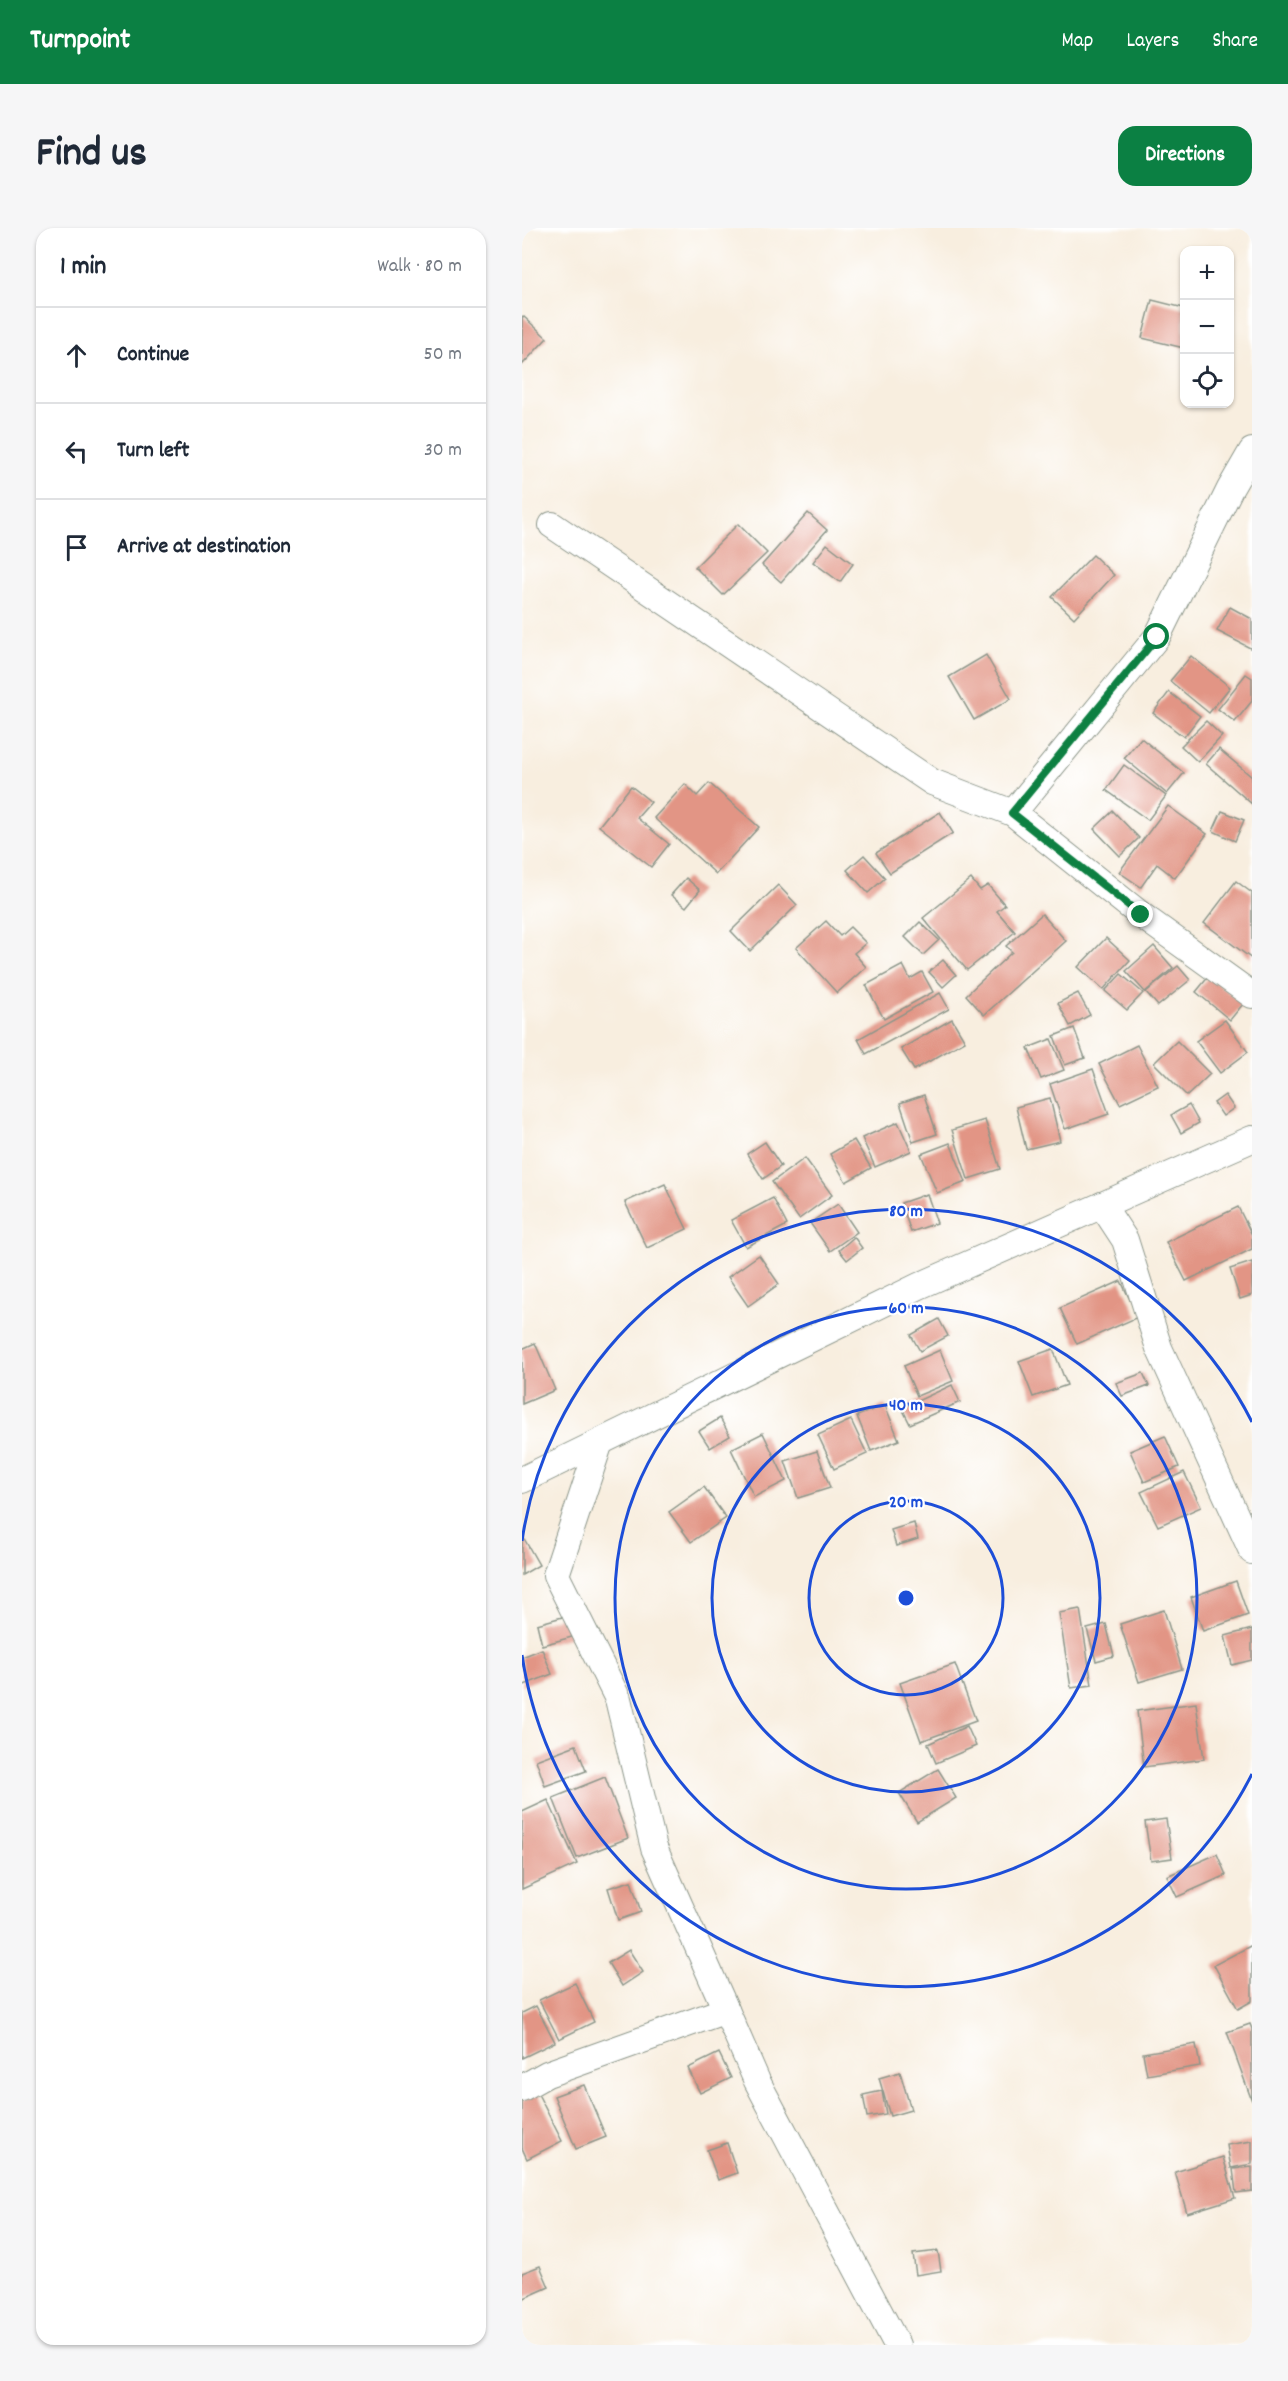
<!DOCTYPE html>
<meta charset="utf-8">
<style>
body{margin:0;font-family:Dekko,sans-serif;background:#f6f6f7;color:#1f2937}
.controls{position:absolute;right:18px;top:18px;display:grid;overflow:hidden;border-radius:12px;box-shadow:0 2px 4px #0004}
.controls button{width:54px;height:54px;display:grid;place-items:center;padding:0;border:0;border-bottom:2px solid #e0e1e3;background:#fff;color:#1f2937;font:30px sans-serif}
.stop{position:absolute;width:18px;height:18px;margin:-14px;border:4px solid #0b8043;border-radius:50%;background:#fff}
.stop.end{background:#0b8043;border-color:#fff;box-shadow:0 2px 6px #0008}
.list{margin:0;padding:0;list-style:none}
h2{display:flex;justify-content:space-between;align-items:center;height:78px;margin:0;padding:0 24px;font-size:26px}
h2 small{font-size:20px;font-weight:400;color:#747a83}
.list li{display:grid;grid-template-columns:39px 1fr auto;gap:18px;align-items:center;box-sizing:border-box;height:96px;padding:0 24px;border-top:2px solid #e0e1e3}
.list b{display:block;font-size:22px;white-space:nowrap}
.list em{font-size:20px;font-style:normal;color:#747a83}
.icon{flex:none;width:33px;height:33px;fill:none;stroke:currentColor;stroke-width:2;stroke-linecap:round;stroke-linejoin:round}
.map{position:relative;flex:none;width:730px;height:2117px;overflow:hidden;border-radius:18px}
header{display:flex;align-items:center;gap:36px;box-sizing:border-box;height:84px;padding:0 30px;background:#0b8043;color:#fff}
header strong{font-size:28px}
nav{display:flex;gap:33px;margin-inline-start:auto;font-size:21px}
.intro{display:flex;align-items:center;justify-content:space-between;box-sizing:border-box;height:144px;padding:0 36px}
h1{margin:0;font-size:42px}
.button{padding:15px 27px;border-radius:18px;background:#0b8043;color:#fff;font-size:21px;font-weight:700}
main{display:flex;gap:36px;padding:0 36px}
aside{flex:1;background:#fff;border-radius:18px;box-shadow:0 2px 4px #0004}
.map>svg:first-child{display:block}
.building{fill:#e29585}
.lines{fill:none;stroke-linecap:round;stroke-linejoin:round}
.minor-casing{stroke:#8c968a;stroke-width:28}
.minor{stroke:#fff;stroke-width:26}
.route{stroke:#0b8043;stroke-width:8}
.ring{fill:none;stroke:#1d4ed8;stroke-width:3}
.centre{fill:#1d4ed8;stroke:#fff;stroke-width:3}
.ring-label{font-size:18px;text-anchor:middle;font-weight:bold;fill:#1d4ed8;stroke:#fff;stroke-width:4.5;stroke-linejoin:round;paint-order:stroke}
</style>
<header>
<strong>Turnpoint</strong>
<nav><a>Map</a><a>Layers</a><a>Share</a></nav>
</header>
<div class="intro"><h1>Find us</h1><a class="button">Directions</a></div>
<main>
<aside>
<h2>1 min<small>Walk · 80 m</small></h2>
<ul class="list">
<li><svg class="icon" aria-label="ahead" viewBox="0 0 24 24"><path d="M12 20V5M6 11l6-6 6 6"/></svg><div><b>Continue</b></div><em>50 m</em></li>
<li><svg class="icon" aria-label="left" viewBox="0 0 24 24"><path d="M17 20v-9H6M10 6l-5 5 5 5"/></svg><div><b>Turn left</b></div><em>30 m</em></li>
<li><svg class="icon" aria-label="arrive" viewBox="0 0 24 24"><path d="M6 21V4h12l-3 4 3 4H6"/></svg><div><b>Arrive at destination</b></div></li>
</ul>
</aside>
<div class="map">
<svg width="730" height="2117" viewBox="0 0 730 2117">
<rect width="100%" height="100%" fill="#fff"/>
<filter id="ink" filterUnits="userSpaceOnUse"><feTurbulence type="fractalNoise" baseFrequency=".0167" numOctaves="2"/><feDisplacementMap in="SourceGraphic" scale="12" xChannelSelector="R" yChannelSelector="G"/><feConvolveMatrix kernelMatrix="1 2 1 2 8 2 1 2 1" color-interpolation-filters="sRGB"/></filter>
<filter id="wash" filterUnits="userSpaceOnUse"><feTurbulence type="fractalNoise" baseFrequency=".008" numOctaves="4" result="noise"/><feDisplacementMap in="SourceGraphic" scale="24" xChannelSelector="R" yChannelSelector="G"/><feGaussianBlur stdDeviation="1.35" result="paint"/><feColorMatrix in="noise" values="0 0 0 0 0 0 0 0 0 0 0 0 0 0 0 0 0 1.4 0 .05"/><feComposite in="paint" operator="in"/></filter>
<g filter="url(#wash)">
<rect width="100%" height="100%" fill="#f8eedf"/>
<g id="blocks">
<g class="building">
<polygon points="630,72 662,80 662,120 620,110"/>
<polygon points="1,88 25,110 0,137 0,89"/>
<polygon points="286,285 305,302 259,354 240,337"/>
<polygon points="216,296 245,325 201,367 173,339"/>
<polygon points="305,316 331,336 318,354 291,334"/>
<polygon points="571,327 592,347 552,390 530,369"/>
<polygon points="708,379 730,391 730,421 695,403"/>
<polygon points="464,427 489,471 452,492 427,449"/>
<polygon points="669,428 708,459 687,485 648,453"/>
<polygon points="724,446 730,450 730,473 713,494 696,481"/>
<polygon points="647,464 678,488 662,509 631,485"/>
<polygon points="684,493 700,508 676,534 659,518"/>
<polygon points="619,510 662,545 645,566 602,530"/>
<polygon points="697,521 730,549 730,576 684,536"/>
<polygon points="602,537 644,568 626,592 584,562"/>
<polygon points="187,555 237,599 194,646 132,590 163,556 175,568"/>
<polygon points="109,558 129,574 115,590 147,616 129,639 77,598"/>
<polygon points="646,578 685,606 653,650 635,636 619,659 597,644"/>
<polygon points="591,583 617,610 598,628 572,601"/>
<polygon points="700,583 722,592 713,613 691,603"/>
<polygon points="418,584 431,605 368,645 354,625"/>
<polygon points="342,627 363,650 346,665 325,642"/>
<polygon points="164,650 178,662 164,679 149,667"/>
<polygon points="449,651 458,662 466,657 483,677 475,683 493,704 445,742 401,690"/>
<polygon points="714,653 730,665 730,731 682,695"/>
<polygon points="256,657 275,677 228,723 209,703"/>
<polygon points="520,686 544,713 462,787 444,767 490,724 484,718"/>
<polygon points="304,693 318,708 328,699 344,715 332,725 344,739 315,765 274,720"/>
<polygon points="398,694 417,712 401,727 383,709"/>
<polygon points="584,710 608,732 581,762 556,739"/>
<polygon points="632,718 651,740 623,764 604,743"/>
<polygon points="421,732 434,747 421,759 407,744"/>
<polygon points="381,737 388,751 400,744 411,764 362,791 344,757"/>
<polygon points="656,738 668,752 636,778 624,764"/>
<polygon points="599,746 621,765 605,782 583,763"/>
<polygon points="687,748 721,776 708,792 674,764"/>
<polygon points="418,765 427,781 344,826 336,811"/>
<polygon points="556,765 568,787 548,798 536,775"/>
<polygon points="430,791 443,813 392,842 379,821"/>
<polygon points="703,792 726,824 698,845 674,813"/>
<polygon points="552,800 563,830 543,837 532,808"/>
<polygon points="529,811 542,842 519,851 506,820"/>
<polygon points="655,813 688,846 665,868 632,835"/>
<polygon points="615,817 636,858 598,876 577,836"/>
<polygon points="571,841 587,886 543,901 528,856"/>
<polygon points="402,867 415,906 391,914 378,875"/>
<polygon points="703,867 712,880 701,888 692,875"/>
<polygon points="528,870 538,913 504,921 494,879"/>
<polygon points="667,877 677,895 659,905 649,887"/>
<polygon points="463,892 478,941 446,951 430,902"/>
<polygon points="376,894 389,923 353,939 340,910"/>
<polygon points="332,912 349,940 324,954 308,926"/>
<polygon points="243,914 259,938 241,951 225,926"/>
<polygon points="428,915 444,954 415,965 399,926"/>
<polygon points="283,930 310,967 277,991 250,954"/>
<polygon points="143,956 165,1001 125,1020 103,974"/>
<polygon points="405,966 415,995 389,1004 379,975"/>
<polygon points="251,970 265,997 224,1019 209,992"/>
<polygon points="316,976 335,1004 308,1023 288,995"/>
<polygon points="716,979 730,1007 730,1021 664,1053 644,1014"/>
<polygon points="332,1009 340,1020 325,1032 317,1022"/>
<polygon points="237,1027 257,1056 226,1078 206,1049"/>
<polygon points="730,1034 730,1067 718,1071 708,1041"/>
<polygon points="599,1053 616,1089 555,1116 538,1080"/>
<polygon points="417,1091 426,1108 398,1123 389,1107"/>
<polygon points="13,1115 33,1162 0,1176 0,1121"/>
<polygon points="531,1121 545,1157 511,1169 497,1133"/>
<polygon points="418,1122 431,1153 395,1168 382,1138"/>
<polygon points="621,1145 627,1158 600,1168 594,1155"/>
<polygon points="430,1157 438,1174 388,1196 380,1180"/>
<polygon points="363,1177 377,1212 349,1223 335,1188"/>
<polygon points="198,1190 208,1208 188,1220 177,1203"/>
<polygon points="329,1192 345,1226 312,1241 296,1207"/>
<polygon points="241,1205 264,1253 232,1269 209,1221"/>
<polygon points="643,1208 657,1239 622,1254 608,1223"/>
<polygon points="295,1223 308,1260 276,1270 263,1233"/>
<polygon points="662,1244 679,1279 636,1298 619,1264"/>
<polygon points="182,1259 204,1290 169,1314 147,1284"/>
<polygon points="392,1295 396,1311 374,1318 369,1302"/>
<polygon points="0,1307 17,1337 0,1347"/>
<polygon points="714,1353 726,1387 681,1403 669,1369"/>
<polygon points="558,1381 570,1457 549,1460 537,1385"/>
<polygon points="642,1382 660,1441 617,1454 598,1396"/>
<polygon points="44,1388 50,1409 20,1417 15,1396"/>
<polygon points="584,1396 592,1428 574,1433 565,1401"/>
<polygon points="730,1401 730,1432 710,1437 703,1408"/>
<polygon points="20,1421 30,1446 0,1458 0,1429"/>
<polygon points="433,1436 454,1493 399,1513 378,1455"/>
<polygon points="674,1475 682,1531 622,1539 615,1483"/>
<polygon points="445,1498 454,1518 414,1535 406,1516"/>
<polygon points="54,1517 64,1543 23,1558 14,1532"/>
<polygon points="416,1541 434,1570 395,1594 377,1565"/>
<polygon points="83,1549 106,1610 55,1630 31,1570"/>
<polygon points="26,1572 55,1636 0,1661 0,1584"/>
<polygon points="644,1591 650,1630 629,1633 623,1594"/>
<polygon points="695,1626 704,1647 655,1669 645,1648"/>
<polygon points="109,1653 119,1684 96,1692 86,1660"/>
<polygon points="730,1717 730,1773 716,1781 692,1737"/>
<polygon points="107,1722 121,1744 100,1758 86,1735"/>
<polygon points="53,1755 72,1794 37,1811 17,1772"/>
<polygon points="14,1778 33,1814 0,1830 0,1785"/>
<polygon points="728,1796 730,1801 730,1873 705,1804"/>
<polygon points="674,1816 678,1838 625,1847 621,1825"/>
<polygon points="197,1825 209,1850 178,1865 166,1840"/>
<polygon points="378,1844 389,1882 368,1888 357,1850"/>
<polygon points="62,1857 84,1909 54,1921 32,1868"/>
<polygon points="360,1863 364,1886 345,1889 341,1867"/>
<polygon points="16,1866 40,1913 5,1931 0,1920 0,1873"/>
<polygon points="730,1913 730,1936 709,1940 705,1917"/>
<polygon points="205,1915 215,1945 196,1952 185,1922"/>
<polygon points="701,1929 713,1970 665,1985 653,1944"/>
<polygon points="730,1939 730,1963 714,1965 711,1941"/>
<polygon points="416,2023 419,2043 394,2047 391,2026"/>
<polygon points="18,2038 27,2059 0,2071 0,2045"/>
</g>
</g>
</g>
<g filter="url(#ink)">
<use href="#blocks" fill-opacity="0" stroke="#8c968a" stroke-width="1.5"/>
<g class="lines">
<g class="minor-casing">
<g id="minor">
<polyline points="30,297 410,554 491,585 619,687 730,767"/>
<polyline points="491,585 635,409 708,261 730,223"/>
<polyline points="580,977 603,1012 637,1120 730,1323"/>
<polyline points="78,1214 34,1347 96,1471 132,1620 204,1782 235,1853 375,2117"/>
<polyline points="0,1252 397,1058 730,911"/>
<polyline points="0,1860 25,1846 204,1782"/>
</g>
</g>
<use href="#minor" class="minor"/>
</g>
</g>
<g class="lines" filter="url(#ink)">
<polyline class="route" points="619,687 490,585 635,409"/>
</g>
<g class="ring">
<circle cx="384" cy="1370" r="97"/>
<circle cx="384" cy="1370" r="194"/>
<circle cx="384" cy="1370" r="291"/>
<path d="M730 1546A388 388 0 0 1 0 1427M0 1313A388 388 0 0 1 730 1194"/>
</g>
<circle cx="384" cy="1370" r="9" class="centre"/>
<g class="ring-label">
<text x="384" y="988">80 m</text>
<text x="384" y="1085">60 m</text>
<text x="384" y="1182">40 m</text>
<text x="384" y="1279">20 m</text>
</g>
</svg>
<div class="controls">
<button>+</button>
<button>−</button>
<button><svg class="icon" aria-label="locate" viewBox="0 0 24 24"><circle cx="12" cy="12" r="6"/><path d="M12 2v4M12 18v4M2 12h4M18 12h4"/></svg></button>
</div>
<div class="stop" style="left:635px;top:409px"></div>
<div class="stop end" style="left:619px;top:687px"></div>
</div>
</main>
